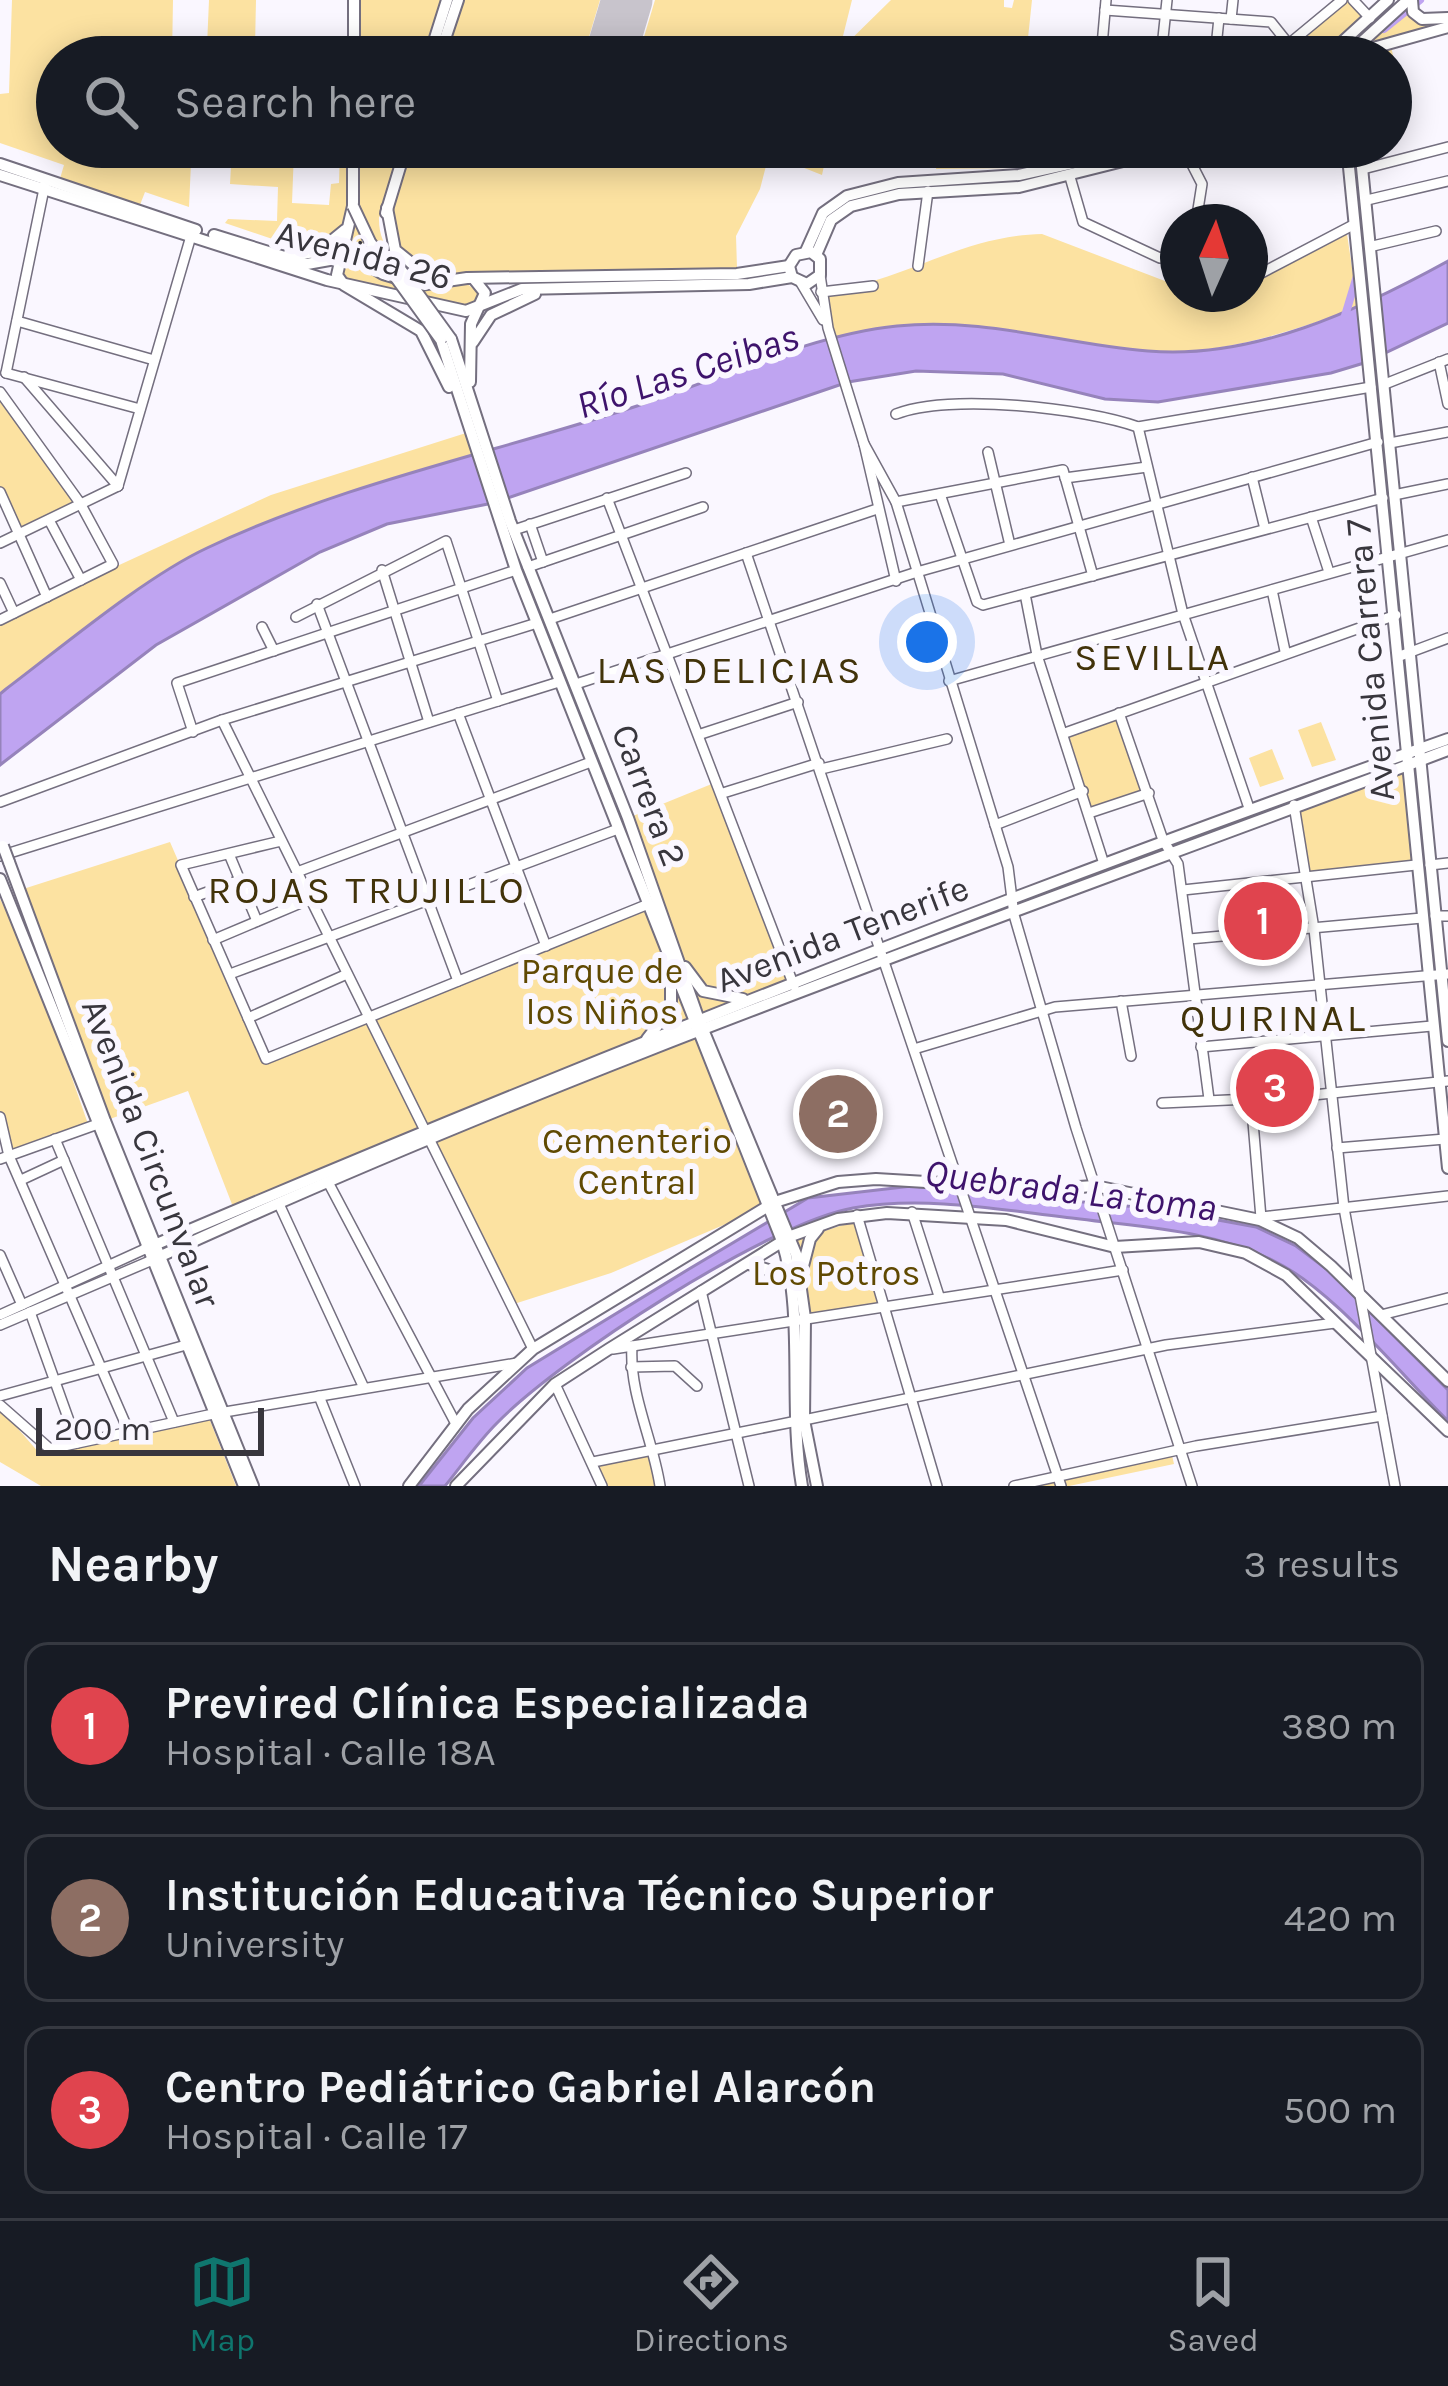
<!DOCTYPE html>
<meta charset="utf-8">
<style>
body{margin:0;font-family:Karla,sans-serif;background:#242831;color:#f1f3f6}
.compass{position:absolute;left:1160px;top:204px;width:108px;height:108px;border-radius:50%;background:#171b24;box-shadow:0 6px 30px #0003;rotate:3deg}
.scale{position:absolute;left:36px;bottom:30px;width:228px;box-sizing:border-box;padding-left:12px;border:6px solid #38363d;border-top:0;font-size:33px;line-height:42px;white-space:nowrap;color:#38363d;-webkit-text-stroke:9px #faf7ff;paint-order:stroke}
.you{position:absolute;left:927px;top:642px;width:42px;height:42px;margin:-30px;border:9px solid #fff;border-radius:50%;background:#1a73e8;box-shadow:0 0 0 18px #1a73e833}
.badge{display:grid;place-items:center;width:78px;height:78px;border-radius:50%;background:#0f766e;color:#fff;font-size:39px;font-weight:700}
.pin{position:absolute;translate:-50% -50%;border:6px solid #fff;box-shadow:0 3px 12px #0006}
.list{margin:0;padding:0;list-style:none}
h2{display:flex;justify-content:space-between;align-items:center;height:156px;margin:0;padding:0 48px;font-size:51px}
h2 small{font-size:39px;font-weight:400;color:#9ea1a6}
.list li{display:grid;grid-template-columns:78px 1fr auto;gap:36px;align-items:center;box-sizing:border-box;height:168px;margin:0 24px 24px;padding:0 24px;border:3px solid #363941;border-radius:24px}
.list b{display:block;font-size:45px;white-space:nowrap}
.list p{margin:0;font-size:39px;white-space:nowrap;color:#9ea1a6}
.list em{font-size:39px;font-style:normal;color:#9ea1a6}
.icon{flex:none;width:66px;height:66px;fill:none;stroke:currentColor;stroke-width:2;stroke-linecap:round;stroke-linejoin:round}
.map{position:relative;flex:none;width:1448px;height:1486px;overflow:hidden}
.search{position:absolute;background:#171b24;box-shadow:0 6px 30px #0003;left:36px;right:36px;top:36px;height:132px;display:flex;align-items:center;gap:30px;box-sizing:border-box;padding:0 42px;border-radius:66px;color:#9ea1a6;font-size:45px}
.sheet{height:732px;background:#171b24}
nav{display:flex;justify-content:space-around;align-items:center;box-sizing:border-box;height:168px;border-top:3px solid #363941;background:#171b24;font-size:33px;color:#9ea1a6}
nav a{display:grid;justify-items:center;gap:6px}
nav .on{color:#0f766e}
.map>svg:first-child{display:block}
.green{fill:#fce2a1}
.water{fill:#bfa4f1;stroke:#9683bb;stroke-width:3}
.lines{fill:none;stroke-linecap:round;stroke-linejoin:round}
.canal{stroke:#bfa4f1;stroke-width:8}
.runway{stroke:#c8c4cc;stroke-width:51}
.minor-casing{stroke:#746f7f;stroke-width:12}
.major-casing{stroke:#746f7f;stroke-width:14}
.minor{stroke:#fff;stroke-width:9}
.major{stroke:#fff;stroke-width:10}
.major-bridge-casing{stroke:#746f7f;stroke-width:14;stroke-linecap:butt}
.major-bridge{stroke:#fff;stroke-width:10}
.labels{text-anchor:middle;stroke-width:12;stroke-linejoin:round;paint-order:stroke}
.street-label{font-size:36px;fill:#38363d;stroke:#faf7ff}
.park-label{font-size:36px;fill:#604902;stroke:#faf7ff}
.water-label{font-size:39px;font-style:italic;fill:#3e136c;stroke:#faf7ff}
.neighbourhood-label{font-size:39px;letter-spacing:3px;fill:#42330a;stroke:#faf7ff}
</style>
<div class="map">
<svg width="1448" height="1486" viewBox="0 0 1448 1486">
<rect width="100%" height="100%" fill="#faf7ff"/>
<g class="green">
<polygon points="12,0 173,0 172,57 57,57 57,147 187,147 187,156 226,158 227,164 191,163 189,207 145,192 138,210 59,182 64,165 0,143 0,94 9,93"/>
<polygon points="209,0 256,0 255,46 207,46"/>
<polygon points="354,0 447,0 430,57 354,57"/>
<polygon points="458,0 600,0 583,57 439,57"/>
<polygon points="655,0 852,0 843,36 824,57 638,57"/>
<polygon points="891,0 1004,0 1004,7 1012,8 1014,0 1032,0 1026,57 913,57 861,47 857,57 833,57"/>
<polygon points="1342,0 1353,0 1370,18 1326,57 1299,57 1290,43"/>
<polygon points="1408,0 1432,31 1390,42 1403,100 1391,103 1391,57 1348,57 1375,45 1369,35"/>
<path d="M340 147H771L760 189 736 236 737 268 444 276 395 250 386 210 379 217C378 247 396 260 417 278L352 248 354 211 330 244 286 258 290 245 225 223 228 219 277 221 278 187 230 184 232 149 294 151 292 203 329 205 331 184 339 183Z"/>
<polygon points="777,147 828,147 822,175 774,156"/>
<polygon points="939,147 1017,147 1015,168 936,169"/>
<path d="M1042 234 1178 286V294H1250V281L1347 234 1358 308C1292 331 1222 355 1152 352 1045 347 936 315 832 341L821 292C904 283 958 236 1042 234Z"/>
<polygon points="345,262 415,291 466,283 479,293 476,305 465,307 349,280 341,270"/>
<polygon points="0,393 80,506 20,534 0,491"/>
<polygon points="466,433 473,454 372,484 0,694 0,620 271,495"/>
<polygon points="1119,713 1149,793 1089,813 1065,733"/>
<polygon points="1321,722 1336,760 1312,767 1298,730"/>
<polygon points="1272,749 1284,779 1260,787 1249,758"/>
<polygon points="1411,762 1416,865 1307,875 1294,805"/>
<polygon points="719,781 794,986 699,1020 628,818"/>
<polygon points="170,842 266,1063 646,905 693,1022 235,1212 188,1091 107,1120 20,890"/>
<polygon points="0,899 32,963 88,1124 10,1154 0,1113"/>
<polygon points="696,1033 766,1207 611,1273 514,1304 429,1141"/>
<polygon points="858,1220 883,1304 805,1318 794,1241"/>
<polygon points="0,1408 40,1454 209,1418 236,1486 41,1486 0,1462"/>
<polygon points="654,1446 660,1486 602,1486 593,1462"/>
<polygon points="1171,1451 1174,1464 1069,1486 1014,1486"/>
</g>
<g class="water">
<path d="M1448 261V323L1364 363 1331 373 1158 402 1105 399 1003 374 916 371 848 382 493 503 387 524 320 552 156 645 0 765V694L6 689C63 646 145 577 207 548 344 483 494 453 637 406 720 379 809 335 897 326 985 317 1061 344 1148 351 1253 360 1359 310 1448 261Z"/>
<path d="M912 1186 1158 1209 1256 1227 1296 1246 1329 1271 1448 1390V1421C1399 1373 1334 1290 1274 1261 1211 1230 1149 1228 1080 1219 1007 1211 927 1195 853 1208 768 1223 559 1359 497 1423 478 1442 462 1465 445 1486H419L473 1418 527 1368 689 1269 808 1198Z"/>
</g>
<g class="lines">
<g class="canal">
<polyline points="1384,29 1420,0"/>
<polyline points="1344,319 1357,276"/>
</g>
<polyline class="runway" points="610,57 627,0"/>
<g class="minor-casing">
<g id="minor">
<polyline points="1353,0 1370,18"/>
<polyline points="1105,10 1271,22 1299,57"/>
<polyline points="1231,19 1233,0"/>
<polyline points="1290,43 1342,0"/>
<polyline points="1101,57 1106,0"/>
<polyline points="1161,57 1167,0"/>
<polyline points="1215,57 1219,18"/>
<polyline points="1183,147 1202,184 1196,222"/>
<polyline points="1363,169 1448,147"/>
<polyline points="1070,177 1083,222 1160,258 1178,251"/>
<polyline points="1367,200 1448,181"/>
<polyline points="1373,246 1436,231"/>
<polyline points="918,266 928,191"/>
<polyline points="820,275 828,328 864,444 896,581"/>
<polyline points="1250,279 1353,225"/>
<polyline points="801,283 823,320"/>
<polyline points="821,292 873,286"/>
<polyline points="17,321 154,360"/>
<polyline points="1439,362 1448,404"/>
<polyline points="6,373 45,184"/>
<polyline points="6,373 140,409"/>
<polyline points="24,377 118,486"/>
<polyline points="1385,384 1448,359"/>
<polyline points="0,392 80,503 113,564 0,620"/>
<path d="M896 414C949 393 1085 408 1138 427L1371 387"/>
<polyline points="1138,427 1183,614 1249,808"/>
<polyline points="1390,443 1448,432"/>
<polyline points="864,444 896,502 1008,867 1014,915 1076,1128 1192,1486"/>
<polyline points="988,452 1010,545"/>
<polyline points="1252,477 1265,529"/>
<polyline points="1065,478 1147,467"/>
<polyline points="118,486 191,236"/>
<polyline points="0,492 47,597"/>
<polyline points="940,494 977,602 983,605 1383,498"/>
<polyline points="1394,495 1448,484"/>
<polyline points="607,498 794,986"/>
<polyline points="896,502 1063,470 1093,576"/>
<polyline points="1311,517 1329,572"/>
<polyline points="49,520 81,580"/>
<polyline points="530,524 543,562"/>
<polyline points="514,530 686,473"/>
<polyline points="0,543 118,486"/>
<polyline points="746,553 1061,1486"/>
<polyline points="528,567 703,507"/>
<polyline points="382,570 429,722"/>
<polyline points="0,583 14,613"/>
<polyline points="1272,590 1285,651"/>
<polyline points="1025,594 1037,655 1104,864"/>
<polyline points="317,604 458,981"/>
<polyline points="296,617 446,541 498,701"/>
<polyline points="550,619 877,509"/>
<polyline points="262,627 274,651"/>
<polyline points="1400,656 1448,638"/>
<polyline points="949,681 1448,540"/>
<polyline points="576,684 917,572 1378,442"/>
<polyline points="458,713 546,946"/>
<polyline points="1119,713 1163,840 1178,864 1209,1099"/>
<polyline points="222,720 533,1349"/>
<polyline points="193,732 177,683 516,570"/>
<polyline points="1065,733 1396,615"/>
<polyline points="701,734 798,702"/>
<polyline points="821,769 947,739"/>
<polyline points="723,793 819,763"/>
<polyline points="0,802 222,720 537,623"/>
<polyline points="1294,805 1314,929 1344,1208 1395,1486"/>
<polyline points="1089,813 1149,793"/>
<polyline points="995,825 1083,791"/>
<polyline points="281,841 181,865 266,1059 646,905"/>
<polyline points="229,854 257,921"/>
<polyline points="0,856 559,682"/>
<polyline points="1430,865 1448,863"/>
<polyline points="297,872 591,762"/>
<polyline points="1183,890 1416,865"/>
<polyline points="194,897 240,880"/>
<polyline points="1435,916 1448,916"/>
<polyline points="1189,939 1422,918"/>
<polyline points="213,940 310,899"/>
<polyline points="230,974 618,829"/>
<polyline points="1121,1001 1131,1056"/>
<polyline points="248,1018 347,974"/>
<polyline points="1201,1047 1432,1026"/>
<polyline points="914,1049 1055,1007 1448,974"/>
<polyline points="1251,1098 1261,1218"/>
<polyline points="1162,1103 1294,1097 1448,1081"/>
<polyline points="0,1117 9,1156 129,1432"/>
<polyline points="55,1139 174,1422"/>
<polyline points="1337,1148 1445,1139"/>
<polyline points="0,1159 95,1125"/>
<polyline points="21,1180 64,1160"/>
<polyline points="328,1182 456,1424"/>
<polyline points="279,1204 364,1388"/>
<polyline points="912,1212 939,1296"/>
<polyline points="857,1215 937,1486"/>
<polyline points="1262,1217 1448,1196"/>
<polyline points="0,1255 22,1305"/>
<polyline points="701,1291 749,1486"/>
<polyline points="30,1312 77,1443"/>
<polyline points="0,1315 145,1249"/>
<polyline points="1381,1315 1448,1298"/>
<polyline points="0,1325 150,1261"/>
<path d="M632 1346C629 1394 653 1439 660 1486"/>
<polyline points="613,1349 1123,1270"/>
<polyline points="631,1367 675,1366 697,1386"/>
<polyline points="555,1384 602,1486"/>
<polyline points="0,1396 186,1345"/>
<polyline points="319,1396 355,1486"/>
<polyline points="0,1405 50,1449 213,1414 517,1363"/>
<polyline points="804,1420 1166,1345 1335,1323"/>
<polyline points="593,1462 792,1422"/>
<polyline points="1014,1486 1196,1446 1382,1416"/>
</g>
</g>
<g class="major-casing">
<g id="major">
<polyline points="1412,0 1413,12 1422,19 1448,18"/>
<polyline points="1352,51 1408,0"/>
<polyline points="1348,55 1448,27"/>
<polyline points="354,57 354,0"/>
<polyline points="429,57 447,0"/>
<polyline points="439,57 458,0"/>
<polyline points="1326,57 1388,0"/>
<polyline points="353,147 353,206 337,275 344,285 421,331 449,387"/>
<polyline points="1347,147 1448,1168"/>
<polyline points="1360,147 1448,1041"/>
<polyline points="0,164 196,230"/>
<polyline points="0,175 327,280 466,311 522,289 749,284 792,277 807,284 820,275 820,259 811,252 796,255 789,266 792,277"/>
<polyline points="387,208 395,250 420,270 448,276"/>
<polyline points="386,213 406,147"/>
<polyline points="214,235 307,264 352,256 383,274 420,285 467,278 737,274 789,266"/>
<polyline points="806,251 823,213 847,196 898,183 1019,175 1145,147"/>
<polyline points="288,255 318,252 345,230"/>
<polyline points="816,255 831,220 851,206 899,194 1019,187 1179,147"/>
<polyline points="451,339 510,521 628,818 699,1020 796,1254 805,1318 804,1420 817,1486"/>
<path d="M441 340 516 570 782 1241C805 1315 788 1406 802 1486"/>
<polyline points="473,342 491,315 535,294"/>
<polyline points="470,382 471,324 485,293 473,278"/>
<polyline points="9,862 105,1121 253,1486"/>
<polyline points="0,879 244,1486"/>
<polyline points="685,967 703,991 743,999"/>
<polyline points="647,1039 671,1008 671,982"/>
<path d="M145 1249C574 1066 1008 894 1448 739"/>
<path d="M150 1261C572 1066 1014 914 1448 750"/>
<polyline points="749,1264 791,1277"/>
<polyline points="803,1266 810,1239 818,1229"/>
<polyline points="409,1486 468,1409 533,1349 775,1202 838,1182 876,1179 1045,1189 1095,1186 1260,1220 1298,1238 1331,1266 1448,1381"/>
<polyline points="456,1486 555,1384 609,1349 791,1236 838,1219 887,1213 1006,1220 1115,1247 1199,1242 1246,1253 1286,1275 1448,1431"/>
</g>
</g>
<use href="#minor" class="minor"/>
<use href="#major" class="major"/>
<g class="major-bridge-casing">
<g id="major-bridge">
<polyline points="353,206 370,242 441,340"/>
<polyline points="393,259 451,339"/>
<polyline points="3,846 9,862"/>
</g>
</g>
<use href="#major-bridge" class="major-bridge"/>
</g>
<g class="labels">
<g class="street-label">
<text transform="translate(364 254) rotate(15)" y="13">Avenida 26</text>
<text transform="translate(1369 660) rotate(-95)" y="13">Avenida Carrera 7</text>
<text transform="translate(650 795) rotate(69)" y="13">Carrera 2</text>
<text transform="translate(842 933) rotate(-21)" y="13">Avenida Tenerife</text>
<text transform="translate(152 1153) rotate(69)" y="13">Avenida Circunvalar</text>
</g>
<g class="park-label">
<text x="602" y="983">Parque de<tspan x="602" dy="41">los Niños</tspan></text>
<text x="637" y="1153">Cementerio<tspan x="637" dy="41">Central</tspan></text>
<text x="836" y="1285">Los Potros</text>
</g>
<g class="water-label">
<text transform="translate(687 370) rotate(-18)" y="14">Río Las Ceibas</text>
<text transform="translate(1071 1189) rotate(7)" y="14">Quebrada La toma</text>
</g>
<g class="neighbourhood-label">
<text x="1153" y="670">SEVILLA</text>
<text x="730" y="683">LAS DELICIAS</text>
<text x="367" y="903">ROJAS TRUJILLO</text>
<text x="1274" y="1031">QUIRINAL</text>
</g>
</g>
</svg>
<svg class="compass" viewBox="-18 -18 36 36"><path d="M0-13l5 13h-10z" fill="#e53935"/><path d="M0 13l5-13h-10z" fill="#9ea1a6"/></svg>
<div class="scale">200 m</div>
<div class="you"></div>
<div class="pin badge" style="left:1263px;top:921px;background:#e0444e">1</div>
<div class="pin badge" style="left:838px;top:1114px;background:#8d6e63">2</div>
<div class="pin badge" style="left:1275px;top:1088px;background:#e0444e">3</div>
<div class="search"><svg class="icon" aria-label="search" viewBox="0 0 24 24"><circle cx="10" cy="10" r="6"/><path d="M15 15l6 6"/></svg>Search here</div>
</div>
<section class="sheet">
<h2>Nearby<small>3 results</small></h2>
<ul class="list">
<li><span class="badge" style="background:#e0444e">1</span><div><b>Previred Clínica Especializada</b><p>Hospital · Calle 18A</p></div><em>380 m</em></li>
<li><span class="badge" style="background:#8d6e63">2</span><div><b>Institución Educativa Técnico Superior</b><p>University</p></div><em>420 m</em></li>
<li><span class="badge" style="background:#e0444e">3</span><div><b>Centro Pediátrico Gabriel Alarcón</b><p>Hospital · Calle 17</p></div><em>500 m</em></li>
</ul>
</section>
<nav>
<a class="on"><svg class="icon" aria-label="map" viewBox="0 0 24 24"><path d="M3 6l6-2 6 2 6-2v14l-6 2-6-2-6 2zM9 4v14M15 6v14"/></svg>Map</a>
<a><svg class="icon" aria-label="directions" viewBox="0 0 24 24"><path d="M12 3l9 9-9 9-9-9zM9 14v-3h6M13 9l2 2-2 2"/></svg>Directions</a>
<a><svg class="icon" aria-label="saved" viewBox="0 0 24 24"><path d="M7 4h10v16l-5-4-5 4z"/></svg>Saved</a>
</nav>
